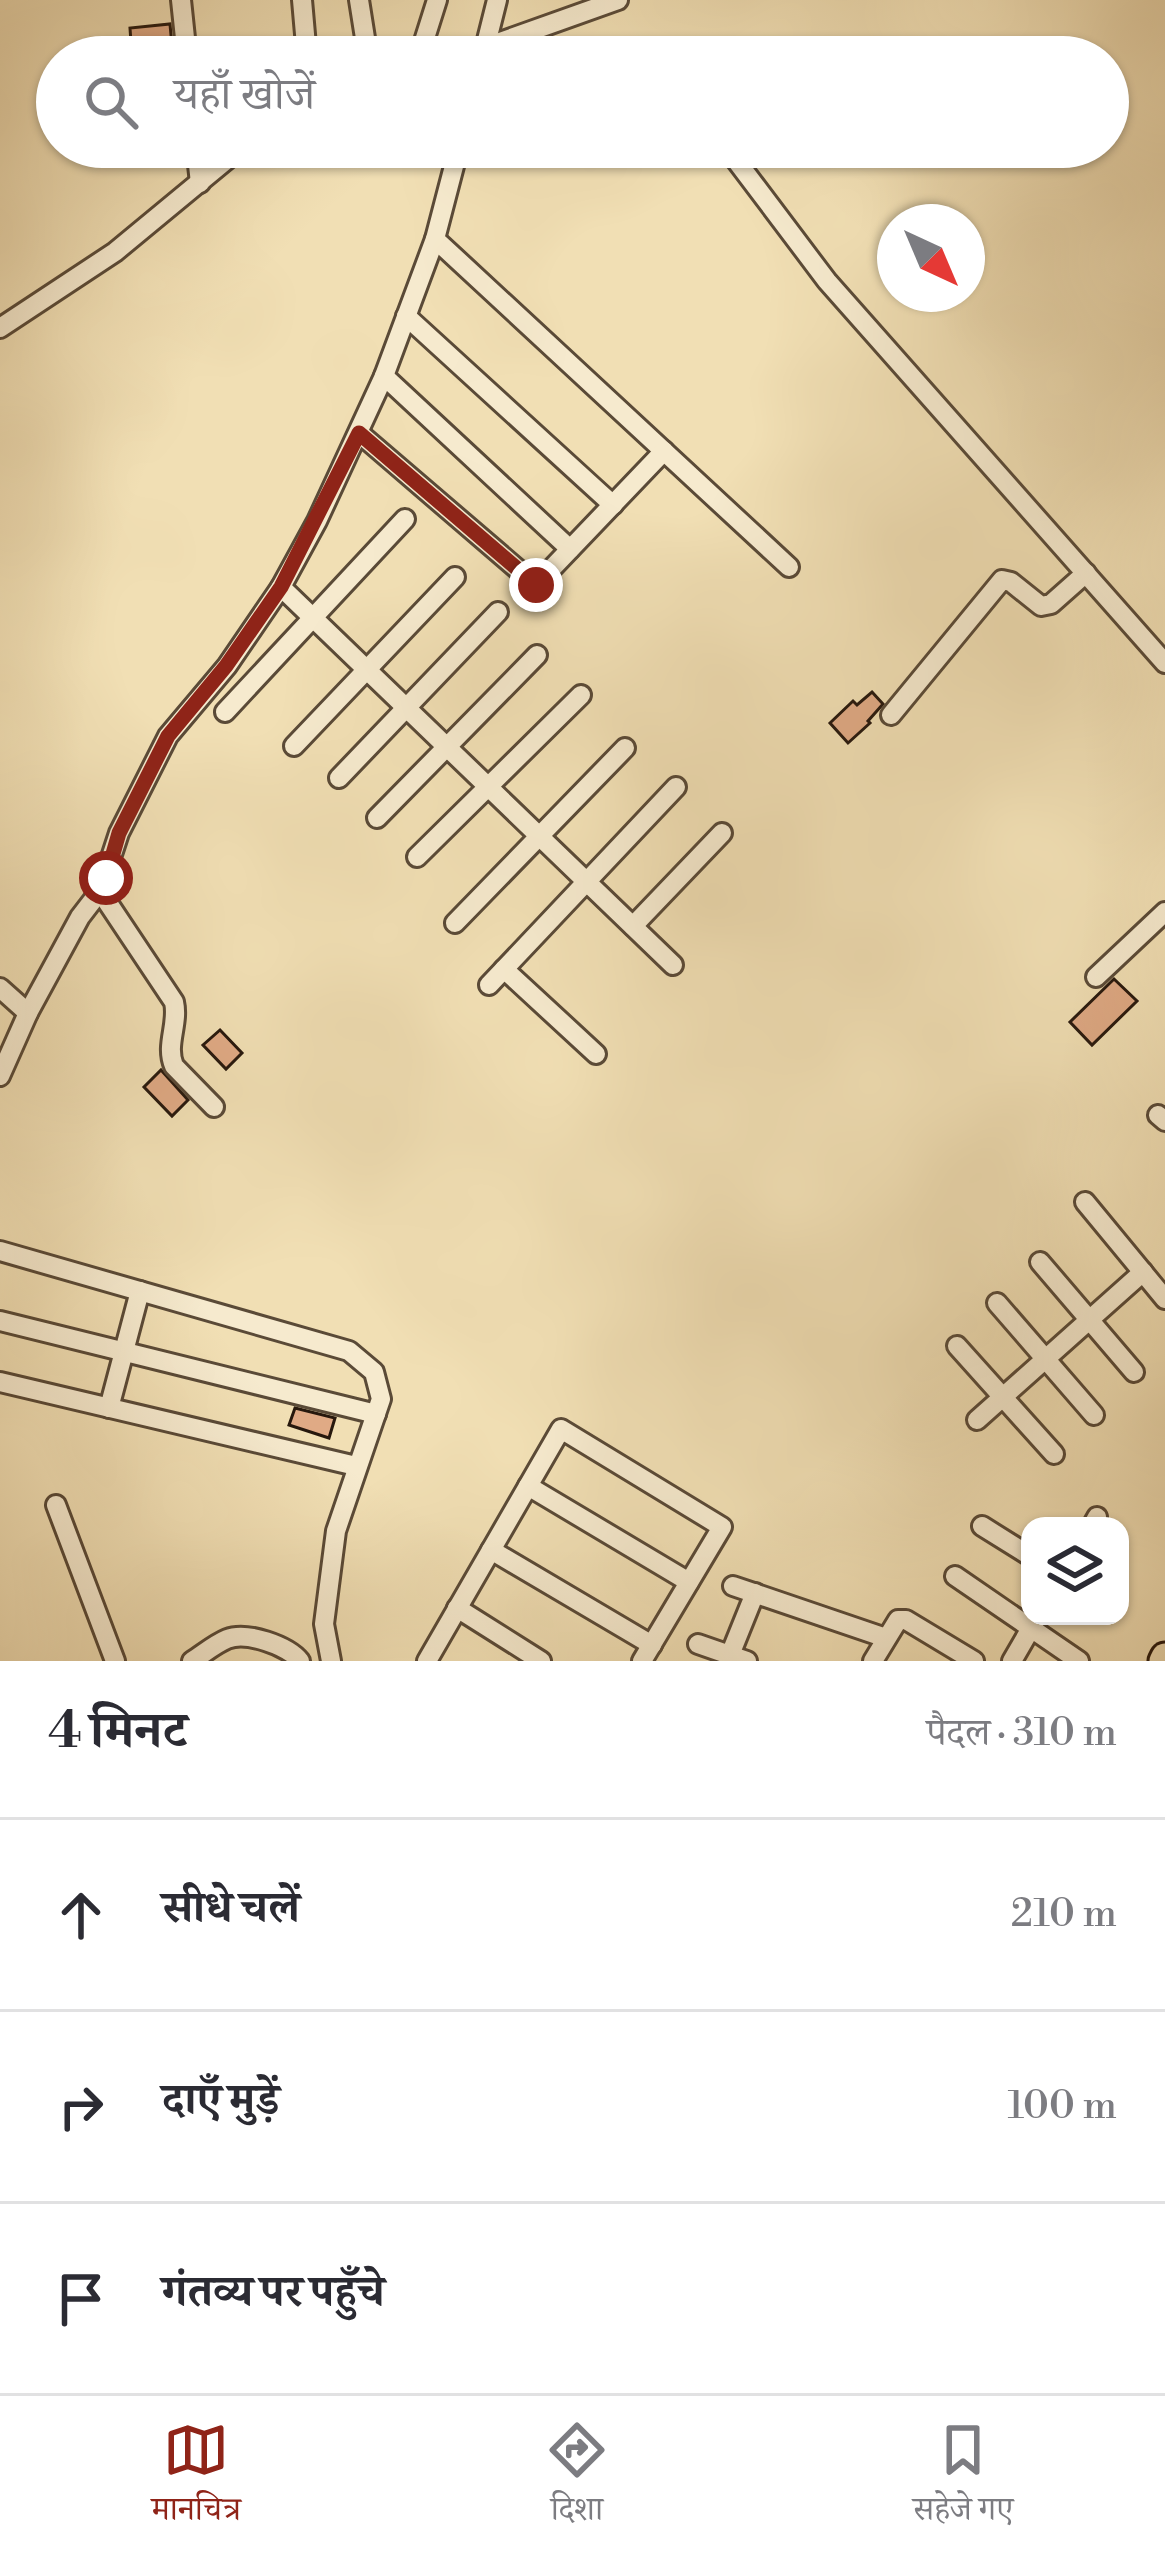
<!DOCTYPE html>
<html lang="hi">
<meta charset="utf-8">
<style>
body{margin:0;font-family:"Libre Bodoni","Noto Serif Devanagari",serif;background:#f2f2f3;color:#2b2b33}
.controls{position:absolute;right:36px;bottom:36px;display:grid;overflow:hidden;border-radius:24px;box-shadow:0 3px 9px #0004}
.controls button{width:108px;height:108px;display:grid;place-items:center;padding:0;border:0;border-bottom:3px solid #e1e1e2;background:#fff;color:#2b2b33;font:60px sans-serif}
.compass{position:absolute;left:877px;top:204px;width:108px;height:108px;border-radius:50%;background:#fff;box-shadow:0 3px 9px #0004;rotate:136deg}
.stop{position:absolute;width:36px;height:36px;margin:-27px;border:9px solid #8f2418;border-radius:50%;background:#fff}
.stop.end{background:#8f2418;border-color:#fff;box-shadow:0 3px 12px #0008}
.list{margin:0;padding:0;list-style:none}
h2{display:flex;justify-content:space-between;align-items:center;height:156px;margin:0;padding:0 48px;font-size:51px}
h2 small{font-size:39px;font-weight:400;color:#7c7c81}
.list li{display:grid;grid-template-columns:78px 1fr auto;gap:36px;align-items:center;box-sizing:border-box;height:192px;padding:0 48px;border-top:3px solid #e1e1e2}
.list b{display:block;font-size:45px;white-space:nowrap}
.list em{font-size:39px;font-style:normal;color:#7c7c81}
.icon{flex:none;width:66px;height:66px;fill:none;stroke:currentColor;stroke-width:2;stroke-linecap:round;stroke-linejoin:round}
.map{position:relative;flex:none;width:1165px;height:1661px;overflow:hidden}
.search{position:absolute;background:#fff;box-shadow:0 3px 9px #0004;left:36px;right:36px;top:36px;height:132px;display:flex;align-items:center;gap:30px;box-sizing:border-box;padding:0 42px;border-radius:66px;color:#7c7c81;font-size:45px}
.sheet{height:732px;background:#fff}
nav{display:flex;justify-content:space-around;align-items:center;box-sizing:border-box;height:168px;border-top:3px solid #e1e1e2;background:#fff;font-size:33px;color:#7c7c81}
nav a{display:grid;justify-items:center;gap:6px}
nav .on{color:#8f2418}
.map>svg:first-child{display:block}
.building{fill:#e0aa85;stroke:#27180d;stroke-width:3}
.lines{fill:none;stroke-linecap:round;stroke-linejoin:round}
.minor-casing{stroke:#5a4a37;stroke-width:24}
.highway-casing{stroke:#27180d;stroke-width:33}
.minor{stroke:#f6eace;stroke-width:18}
.highway{stroke:#f1dfb4;stroke-width:27}
.route{stroke:#8f2418;stroke-width:15}
</style>
<div class="map">
<svg width="1165" height="1661" viewBox="0 0 1165 1661">
<rect width="100%" height="100%" fill="#f1dfb4"/>
<filter id="stains"><feTurbulence type="fractalNoise" baseFrequency=".00167" numOctaves="4"/><feColorMatrix values="0 0 0 0 .2 0 0 0 0 .09 0 0 0 0 .02 0 0 0 .5 -.17"/></filter>
<radialGradient id="worn" r=".72"><stop offset=".6" stop-color="#630" stop-opacity="0"/><stop offset="1" stop-color="#630" stop-opacity=".3"/></radialGradient>
<g class="building">
<polygon points="170,24 173,57 132,57 130,28"/>
<polygon points="872,692 883,704 868,721 870,723 848,743 830,723 853,701 857,705"/>
<polygon points="1114,979 1137,1001 1092,1045 1070,1022"/>
<polygon points="220,1030 242,1053 226,1069 203,1045"/>
<polygon points="161,1070 188,1100 172,1116 144,1087"/>
<polygon points="295,1408 335,1418 329,1438 289,1425"/>
</g>
<g class="lines">
<g class="minor-casing">
<g id="minor">
<polyline points="181,0 187,57"/>
<polyline points="302,0 307,57"/>
<polyline points="359,0 368,57"/>
<polyline points="484,52 497,0"/>
<polyline points="419,57 437,0"/>
<polyline points="431,57 486,47 618,0"/>
<polyline points="196,147 200,183"/>
<polyline points="726,147 827,281 1165,663"/>
<polyline points="435,239 789,567"/>
<polyline points="406,316 613,505"/>
<polyline points="0,328 115,252 242,147"/>
<polyline points="384,376 570,549"/>
<polyline points="359,433 536,585 664,451"/>
<polyline points="281,587 673,965"/>
<polyline points="225,712 405,519"/>
<polyline points="891,715 1002,580 1011,582 1041,606 1051,604 1086,573"/>
<polyline points="294,746 455,577"/>
<polyline points="339,778 498,612"/>
<polyline points="377,818 537,655"/>
<polyline points="417,857 581,695"/>
<path d="M100 891 174 1002C179 1024 165 1045 174 1066L214 1107"/>
<polyline points="455,923 625,748"/>
<polyline points="633,926 722,833"/>
<polyline points="504,969 596,1054"/>
<polyline points="1096,977 1165,912"/>
<polyline points="489,985 676,787"/>
<polyline points="0,988 28,1013"/>
<polyline points="0,1076 28,1013 80,917 100,891 119,833 168,736 227,666 281,587 317,521 384,376 435,239 459,147"/>
<polyline points="1158,1115 1165,1121"/>
<polyline points="1085,1202 1165,1299"/>
<polyline points="0,1251 349,1351 374,1372 381,1399 336,1531 324,1624 331,1661"/>
<polyline points="1040,1262 1134,1372"/>
<polyline points="997,1303 1094,1415"/>
<polyline points="0,1321 376,1414"/>
<polyline points="957,1346 1054,1454"/>
<polyline points="0,1382 356,1466"/>
<polyline points="109,1408 140,1291"/>
<polyline points="977,1420 1143,1272"/>
<polyline points="528,1486 689,1582"/>
<polyline points="56,1505 115,1661"/>
<polyline points="982,1526 1030,1556"/>
<polyline points="1092,1526 1097,1517"/>
<polyline points="491,1550 652,1645"/>
<polyline points="955,1576 1079,1661"/>
<polyline points="733,1586 886,1638"/>
<polyline points="457,1608 541,1661"/>
<polyline points="698,1644 747,1661"/>
<polyline points="730,1655 755,1593"/>
<path d="M192 1661C203 1654 215 1644 227 1639 247 1631 288 1646 300 1661"/>
<polyline points="427,1661 561,1429 722,1527 642,1661"/>
<polyline points="873,1661 898,1620 906,1620 974,1661"/>
<polyline points="1012,1661 1038,1616"/>
</g>
</g>
<g class="highway-casing">
<polyline id="highway" points="1163,1661 1165,1657"/>
</g>
<use href="#minor" class="minor"/>
<use href="#highway" class="highway"/>
</g>
<g class="lines">
<polyline class="route" points="106,878 119,833 168,736 226,666 281,587 359,433 536,585"/>
</g>
<rect width="100%" height="100%" filter="url(#stains)"/>
<rect width="100%" height="100%" fill="url(#worn)"/>
</svg>
<div class="controls">
<button><svg class="icon" aria-label="layers" viewBox="0 0 24 24"><path d="M12 4l9 5-9 5-9-5zM3 14l9 5 9-5"/></svg></button>
</div>
<svg class="compass" viewBox="-18 -18 36 36"><path d="M0-13l5 13h-10z" fill="#e53935"/><path d="M0 13l5-13h-10z" fill="#7c7c81"/></svg>
<div class="stop" style="left:106px;top:878px"></div>
<div class="stop end" style="left:536px;top:585px"></div>
<div class="search"><svg class="icon" aria-label="search" viewBox="0 0 24 24"><circle cx="10" cy="10" r="6"/><path d="M15 15l6 6"/></svg>यहाँ खोजें</div>
</div>
<section class="sheet">
<h2>4 मिनट<small>पैदल · 310 m</small></h2>
<ul class="list">
<li><svg class="icon" aria-label="ahead" viewBox="0 0 24 24"><path d="M12 20V5M6 11l6-6 6 6"/></svg><div><b>सीधे चलें</b></div><em>210 m</em></li>
<li><svg class="icon" aria-label="right" viewBox="0 0 24 24"><path d="M7 20v-9h11M14 6l5 5-5 5"/></svg><div><b>दाएँ मुड़ें</b></div><em>100 m</em></li>
<li><svg class="icon" aria-label="arrive" viewBox="0 0 24 24"><path d="M6 21V4h12l-3 4 3 4H6"/></svg><div><b>गंतव्य पर पहुँचे</b></div></li>
</ul>
</section>
<nav>
<a class="on"><svg class="icon" aria-label="map" viewBox="0 0 24 24"><path d="M3 6l6-2 6 2 6-2v14l-6 2-6-2-6 2zM9 4v14M15 6v14"/></svg>मानचित्र</a>
<a><svg class="icon" aria-label="directions" viewBox="0 0 24 24"><path d="M12 3l9 9-9 9-9-9zM9 14v-3h6M13 9l2 2-2 2"/></svg>दिशा</a>
<a><svg class="icon" aria-label="saved" viewBox="0 0 24 24"><path d="M7 4h10v16l-5-4-5 4z"/></svg>सहेजे गए</a>
</nav>
